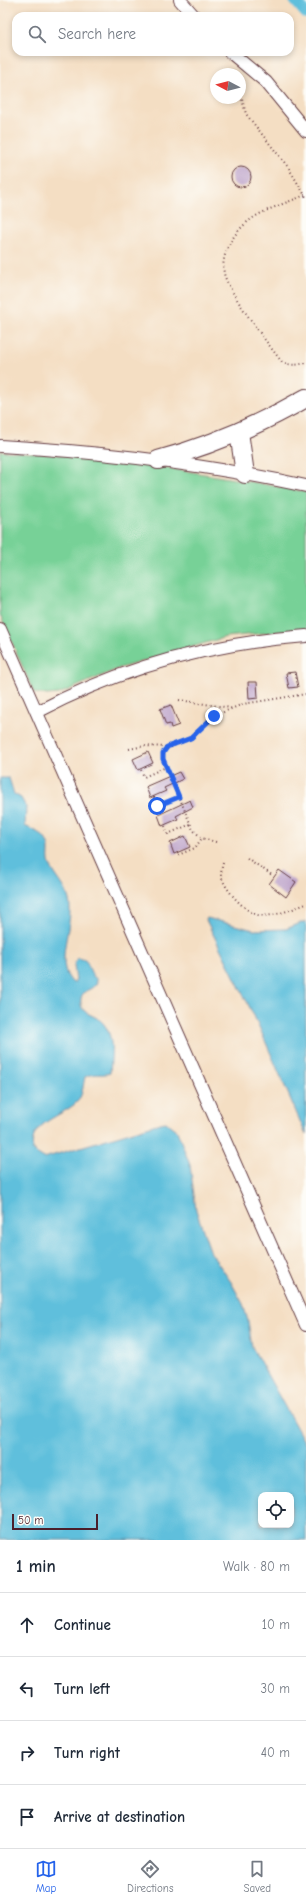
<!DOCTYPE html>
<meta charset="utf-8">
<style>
body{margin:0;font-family:"Comic Neue",sans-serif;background:#f6f6f7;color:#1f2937}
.controls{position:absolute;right:12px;bottom:12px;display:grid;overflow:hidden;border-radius:8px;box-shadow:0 2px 6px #0003}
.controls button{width:36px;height:36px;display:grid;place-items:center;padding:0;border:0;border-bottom:1px solid #e0e1e3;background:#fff;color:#1f2937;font:20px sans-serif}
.compass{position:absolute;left:210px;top:68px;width:36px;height:36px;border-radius:50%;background:#fff;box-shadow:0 2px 6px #0003;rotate:277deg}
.scale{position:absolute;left:12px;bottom:10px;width:86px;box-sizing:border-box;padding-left:4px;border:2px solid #4a1f2b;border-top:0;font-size:11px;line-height:14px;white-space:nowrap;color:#4a1f2b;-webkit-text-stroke:3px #fdfcf7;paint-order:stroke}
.stop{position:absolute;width:12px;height:12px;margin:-9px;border:3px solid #2563eb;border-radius:50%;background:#fff}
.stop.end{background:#2563eb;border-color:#fff;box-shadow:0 1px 4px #0008}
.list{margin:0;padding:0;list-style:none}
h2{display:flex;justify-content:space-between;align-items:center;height:52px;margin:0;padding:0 16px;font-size:17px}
h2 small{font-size:13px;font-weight:400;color:#747a83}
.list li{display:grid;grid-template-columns:26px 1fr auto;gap:12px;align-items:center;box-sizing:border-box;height:64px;padding:0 16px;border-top:1px solid #e0e1e3}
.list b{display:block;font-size:15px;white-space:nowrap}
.list em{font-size:13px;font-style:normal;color:#747a83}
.icon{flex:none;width:22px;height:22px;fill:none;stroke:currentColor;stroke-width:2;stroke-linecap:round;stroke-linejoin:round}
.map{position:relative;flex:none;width:306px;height:1540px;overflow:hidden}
.search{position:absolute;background:#fff;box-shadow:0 2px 6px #0003;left:12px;right:12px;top:12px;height:44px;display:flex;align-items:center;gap:10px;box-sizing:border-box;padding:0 14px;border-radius:12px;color:#747a83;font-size:15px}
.sheet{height:308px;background:#fff}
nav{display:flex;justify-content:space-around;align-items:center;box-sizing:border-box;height:56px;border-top:1px solid #e0e1e3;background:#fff;font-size:11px;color:#747a83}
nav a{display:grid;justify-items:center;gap:2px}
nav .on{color:#2563eb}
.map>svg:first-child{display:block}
.green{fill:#77d197;stroke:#607861}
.water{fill:#5ebfdc;stroke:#546f84;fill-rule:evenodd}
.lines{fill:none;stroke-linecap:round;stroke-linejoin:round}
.canal{stroke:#5ebfdc;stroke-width:12}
.building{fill:#ba9fc8}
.street-casing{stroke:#643c42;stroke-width:14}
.secondary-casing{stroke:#643c42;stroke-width:20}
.path{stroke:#643c42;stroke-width:2;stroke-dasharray:1 3;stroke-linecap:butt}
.street{stroke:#fff;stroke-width:12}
.secondary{stroke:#fff;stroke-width:18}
.route{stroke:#2563eb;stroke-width:5}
</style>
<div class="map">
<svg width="306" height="1540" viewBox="0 0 306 1540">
<rect width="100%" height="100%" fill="#fdfcf7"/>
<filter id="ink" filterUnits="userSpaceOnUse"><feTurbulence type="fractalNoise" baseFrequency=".025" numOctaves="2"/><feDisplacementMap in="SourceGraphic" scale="8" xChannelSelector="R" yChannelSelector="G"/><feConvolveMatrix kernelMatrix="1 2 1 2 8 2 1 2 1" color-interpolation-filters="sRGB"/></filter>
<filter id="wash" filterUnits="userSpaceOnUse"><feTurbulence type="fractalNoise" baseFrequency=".012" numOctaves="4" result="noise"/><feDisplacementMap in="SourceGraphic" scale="16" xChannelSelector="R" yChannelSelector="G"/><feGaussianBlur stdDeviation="0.9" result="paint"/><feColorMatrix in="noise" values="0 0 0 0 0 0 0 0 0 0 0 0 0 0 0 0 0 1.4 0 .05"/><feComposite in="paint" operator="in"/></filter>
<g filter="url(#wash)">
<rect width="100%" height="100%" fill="#f4dec3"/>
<path class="green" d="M0 451C103 456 205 473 306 492V629L226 637 120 668 59 694 47 695 34 693 0 615Z"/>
<g class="water">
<path d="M0 778H9L14 794 21 798 26 807 25 826C37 832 48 835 49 850 49 855 48 860 50 865 56 878 66 886 69 900 75 926 52 963 73 983L76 981 74 965 77 958C90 959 87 966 92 974 94 978 99 979 96 984 92 991 79 989 81 1004 82 1015 97 1015 103 1023 115 1037 111 1057 110 1073 101 1076 94 1072 85 1077 83 1085 83 1094 78 1101 63 1117 27 1122 33 1151L44 1158 160 1123 166 1122 177 1131 190 1165 196 1210 211 1253 231 1282 243 1304 248 1321 252 1347 306 1445V1540H0ZM261 1495H291V1525H261Z"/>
<polygon points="207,918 254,930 286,929 306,921 306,1135 257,1022 206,920"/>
</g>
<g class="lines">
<polyline class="canal" points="295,0 306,13"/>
</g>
<g id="blocks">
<g class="building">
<circle cx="241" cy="177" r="10"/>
<polygon points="295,672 298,687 289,688 286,673"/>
<polygon points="248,682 257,682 258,698 249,699"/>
<polygon points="171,705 179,725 171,728 170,724 166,725 160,709"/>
<polygon points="148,752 153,763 138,770 133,759"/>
<polygon points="179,772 183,779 164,788 166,791 150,798 146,787 147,786"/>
<polygon points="190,800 193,807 176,816 178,819 162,826 158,815"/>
<polygon points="185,836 190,847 174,854 170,843"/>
<polygon points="279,870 296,882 286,897 269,884"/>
</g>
</g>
</g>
<g filter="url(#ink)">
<use href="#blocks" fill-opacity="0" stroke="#643c42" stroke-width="1"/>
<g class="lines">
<g class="street-casing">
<g id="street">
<polyline points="180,0 194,16"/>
<polyline points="230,52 266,82 306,131"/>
<path d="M0 446C103 452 205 464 306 486"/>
<polyline points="0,629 306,1325"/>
<path d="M37 712C120 668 212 643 306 636"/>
</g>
</g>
<g class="secondary-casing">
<g id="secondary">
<polyline points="239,432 245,474"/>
<path d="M158 460C210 446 259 425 306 398"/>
</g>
</g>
<g class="path">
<polyline points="240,92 246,114 288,167 306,197"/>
<path d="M305 195C287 203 265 209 250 220 235 231 220 253 224 273 226 289 270 347 282 362 291 366 297 365 306 363"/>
<polyline points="179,700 231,708"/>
<polyline points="129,749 145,746 167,747"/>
<polyline points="141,770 144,777 166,767"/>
<polyline points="154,797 157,806 179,797"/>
<polyline points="165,826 168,834 191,824"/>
<polyline points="216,842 202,838 193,830 163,759 164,750 191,738 214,716 243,704 306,694"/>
<polyline points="178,855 195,848 202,838"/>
<polyline points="247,858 272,875"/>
<path d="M223 863C222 867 221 871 221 875 224 889 245 912 258 915 273 918 292 909 306 904"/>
</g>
<use href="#street" class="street"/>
<use href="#secondary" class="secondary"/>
</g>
</g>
<g class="lines" filter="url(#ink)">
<polyline class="route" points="157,806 179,797 163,759 163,753 167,747 191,738 214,716"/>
</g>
</svg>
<div class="controls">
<button><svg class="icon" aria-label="locate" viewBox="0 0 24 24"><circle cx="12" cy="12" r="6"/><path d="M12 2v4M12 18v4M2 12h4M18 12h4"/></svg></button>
</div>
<svg class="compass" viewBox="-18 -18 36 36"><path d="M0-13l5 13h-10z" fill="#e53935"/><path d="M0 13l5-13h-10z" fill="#747a83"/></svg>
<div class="scale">50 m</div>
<div class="stop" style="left:157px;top:806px"></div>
<div class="stop end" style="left:214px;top:716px"></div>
<div class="search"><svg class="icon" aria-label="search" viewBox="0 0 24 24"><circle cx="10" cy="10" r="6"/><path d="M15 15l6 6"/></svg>Search here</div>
</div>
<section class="sheet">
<h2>1 min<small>Walk · 80 m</small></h2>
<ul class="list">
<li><svg class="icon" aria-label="ahead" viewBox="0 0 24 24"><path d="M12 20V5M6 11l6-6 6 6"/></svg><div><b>Continue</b></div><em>10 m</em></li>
<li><svg class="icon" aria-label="left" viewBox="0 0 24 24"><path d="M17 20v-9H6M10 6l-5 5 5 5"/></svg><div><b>Turn left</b></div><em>30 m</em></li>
<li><svg class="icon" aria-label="right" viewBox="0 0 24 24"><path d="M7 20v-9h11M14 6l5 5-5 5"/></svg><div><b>Turn right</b></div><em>40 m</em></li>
<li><svg class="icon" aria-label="arrive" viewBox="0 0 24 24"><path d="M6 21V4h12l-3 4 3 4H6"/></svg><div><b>Arrive at destination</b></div></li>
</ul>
</section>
<nav>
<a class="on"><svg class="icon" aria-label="map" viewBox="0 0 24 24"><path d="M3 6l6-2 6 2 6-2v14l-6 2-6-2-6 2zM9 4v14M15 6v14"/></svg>Map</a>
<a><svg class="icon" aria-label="directions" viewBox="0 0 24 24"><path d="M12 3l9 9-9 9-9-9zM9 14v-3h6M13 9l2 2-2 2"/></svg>Directions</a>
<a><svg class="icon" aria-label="saved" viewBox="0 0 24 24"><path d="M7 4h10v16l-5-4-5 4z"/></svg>Saved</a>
</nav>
